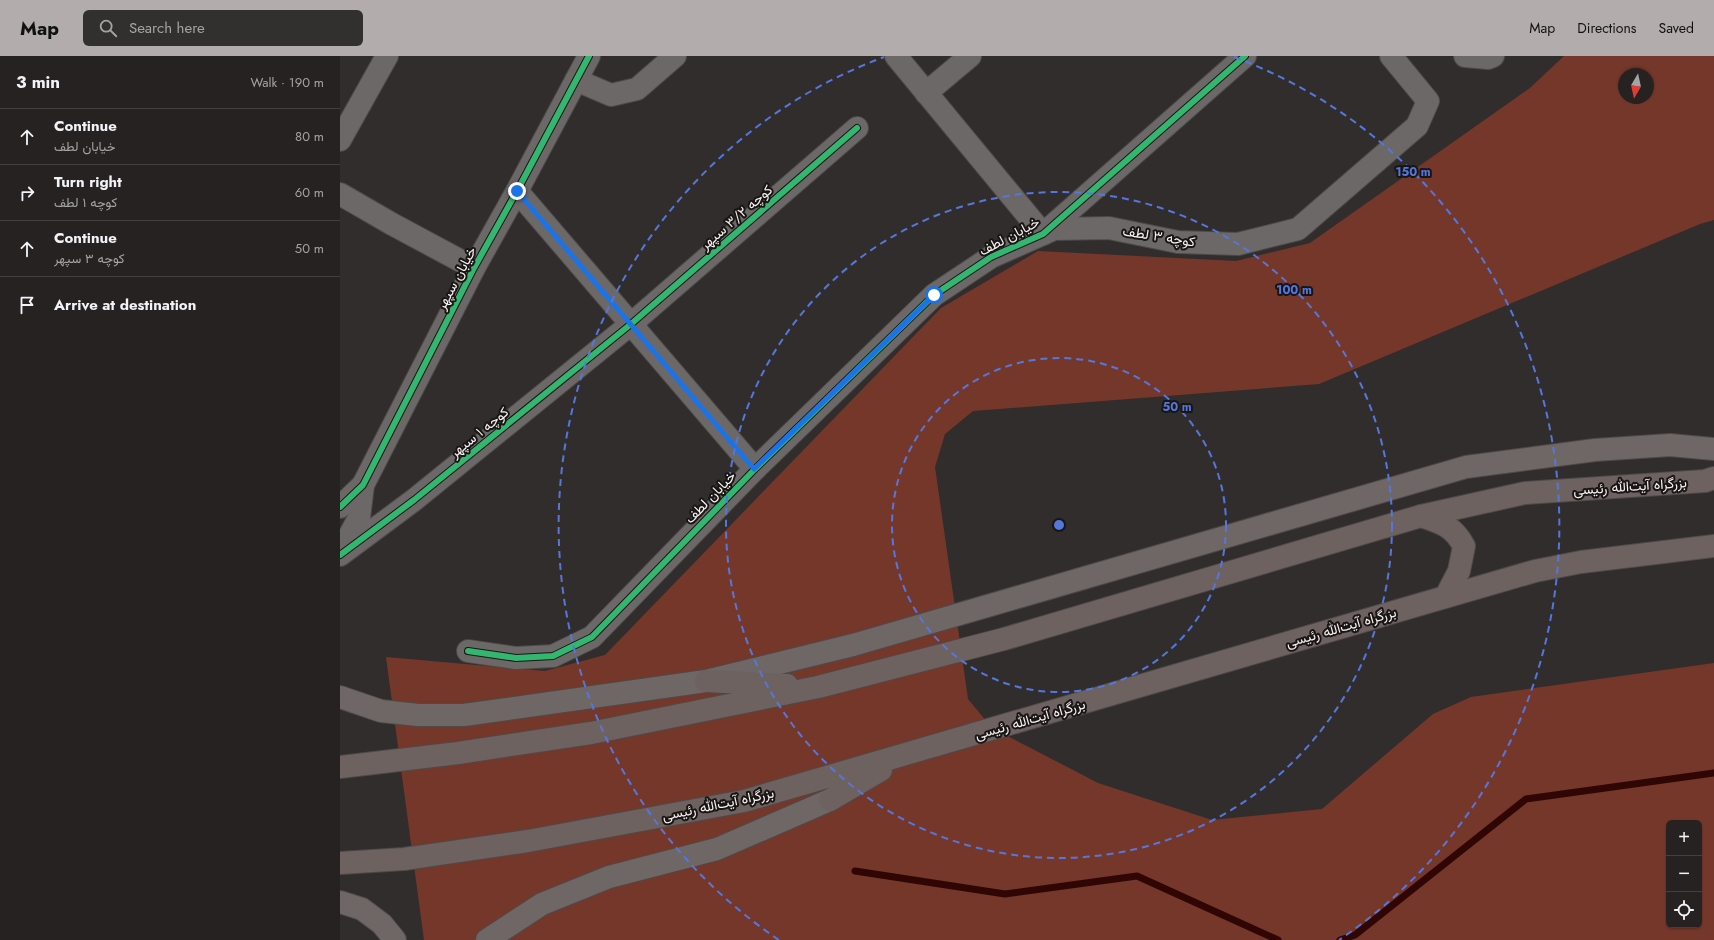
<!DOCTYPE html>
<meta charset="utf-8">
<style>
body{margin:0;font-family:Jost,Vazirmatn,sans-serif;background:#322f2f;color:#f1f3f6}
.controls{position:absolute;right:12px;bottom:12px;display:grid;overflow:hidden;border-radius:6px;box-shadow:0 1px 3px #0004}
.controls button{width:36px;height:36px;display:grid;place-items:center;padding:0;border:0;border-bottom:1px solid #423f40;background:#262222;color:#f1f3f6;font:20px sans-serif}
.compass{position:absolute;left:1278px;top:12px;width:36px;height:36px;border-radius:50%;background:#262222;box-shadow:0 1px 3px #0004;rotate:189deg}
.stop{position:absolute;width:12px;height:12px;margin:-9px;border:3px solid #1a73e8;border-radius:50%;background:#fff}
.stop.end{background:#1a73e8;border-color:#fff;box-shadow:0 1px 4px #0008}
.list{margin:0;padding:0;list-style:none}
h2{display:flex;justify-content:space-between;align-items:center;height:52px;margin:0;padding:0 16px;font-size:17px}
h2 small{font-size:13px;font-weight:400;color:#a4a4a5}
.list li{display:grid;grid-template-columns:26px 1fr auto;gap:12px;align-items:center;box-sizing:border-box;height:56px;padding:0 16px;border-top:1px solid #423f40}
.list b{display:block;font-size:15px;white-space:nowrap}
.list p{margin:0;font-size:13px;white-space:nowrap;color:#a4a4a5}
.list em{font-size:13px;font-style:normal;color:#a4a4a5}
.icon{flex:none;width:22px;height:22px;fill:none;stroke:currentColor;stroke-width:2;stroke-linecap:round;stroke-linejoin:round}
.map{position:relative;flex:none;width:1374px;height:884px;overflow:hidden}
header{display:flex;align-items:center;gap:24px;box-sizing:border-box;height:56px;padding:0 20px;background:#b2acac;color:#111}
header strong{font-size:19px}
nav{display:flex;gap:22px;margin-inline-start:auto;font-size:14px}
.search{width:280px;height:36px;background:#322f2f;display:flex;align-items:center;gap:10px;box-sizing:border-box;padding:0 14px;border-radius:6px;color:#a4a4a5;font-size:15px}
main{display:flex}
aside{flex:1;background:#262222}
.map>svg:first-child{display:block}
.green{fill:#76372b;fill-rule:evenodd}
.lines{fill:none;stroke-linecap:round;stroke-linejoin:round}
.stream{stroke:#300604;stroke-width:7}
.minor-casing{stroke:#4e4a4a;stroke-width:24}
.major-casing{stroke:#4e4a4a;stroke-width:24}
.highway-casing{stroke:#4e4a4a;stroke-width:24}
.minor{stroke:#6d6868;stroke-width:22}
.major{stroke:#6f6765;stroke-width:22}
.highway{stroke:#6e6260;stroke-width:22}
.cycleway-casing{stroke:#191514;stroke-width:8}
.cycleway{stroke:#33b770;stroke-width:6}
.route{stroke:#1a73e8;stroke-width:5}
.ring{fill:none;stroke:#5477de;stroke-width:2;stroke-dasharray:7 5}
.labels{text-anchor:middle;stroke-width:4;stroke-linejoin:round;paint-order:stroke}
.street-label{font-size:14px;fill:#f7f1f0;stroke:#191514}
.centre{fill:#5477de;stroke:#191514;stroke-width:2}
.ring-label{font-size:12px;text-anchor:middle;font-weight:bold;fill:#5477de;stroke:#191514;stroke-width:4;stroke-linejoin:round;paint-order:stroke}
</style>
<header>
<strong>Map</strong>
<div class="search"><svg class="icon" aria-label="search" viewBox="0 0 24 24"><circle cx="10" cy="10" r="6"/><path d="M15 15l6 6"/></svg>Search here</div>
<nav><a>Map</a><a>Directions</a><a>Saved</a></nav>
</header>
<main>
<aside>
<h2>3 min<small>Walk · 190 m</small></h2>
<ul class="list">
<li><svg class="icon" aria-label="ahead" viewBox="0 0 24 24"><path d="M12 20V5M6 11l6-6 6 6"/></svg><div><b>Continue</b><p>خیابان لطف</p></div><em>80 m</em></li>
<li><svg class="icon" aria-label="right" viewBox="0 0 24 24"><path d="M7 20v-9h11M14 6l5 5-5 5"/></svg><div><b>Turn right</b><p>کوچه ۱ لطف</p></div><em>60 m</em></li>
<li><svg class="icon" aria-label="ahead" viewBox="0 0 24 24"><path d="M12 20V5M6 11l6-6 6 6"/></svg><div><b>Continue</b><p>کوچه ۳ سپهر</p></div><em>50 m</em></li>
<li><svg class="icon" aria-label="arrive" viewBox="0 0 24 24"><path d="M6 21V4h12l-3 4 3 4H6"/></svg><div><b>Arrive at destination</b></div></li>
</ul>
</aside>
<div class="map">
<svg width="1374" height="884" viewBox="0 0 1374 884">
<rect width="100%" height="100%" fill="#322d2d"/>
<path class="green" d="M1224 0H1374V164L1360 168 979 328 633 355 605 378 595 411 628 643 652 672 758 727 872 764 982 753 1093 658 1131 641 1374 607V884H84L46 601 205 615 265 599 601 252 698 195 896 205 970 187 1190 32ZM1284 18H1308V42H1284ZM1329 767H1359V869H1329Z"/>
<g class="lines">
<g class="stream">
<polyline points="515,815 665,838 797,820 938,884"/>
<polyline points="1000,884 1015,879 1186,743 1374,717"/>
</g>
<g class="minor-casing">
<g id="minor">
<polyline points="556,0 703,178 714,173 769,172 838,186 898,188 958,173 1077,70 1088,45 1051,0"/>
<polyline points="1125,0 1148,2 1153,0"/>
<polyline points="236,24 271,39 297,33 335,0"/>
<polyline points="586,37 630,0"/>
<polyline points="0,84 47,0"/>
<polyline points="177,135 415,413"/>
<polyline points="0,138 52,168 134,212"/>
<polyline points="0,451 23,429 134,212 177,135 249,0"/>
<polyline points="1,495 19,462 23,429"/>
<polyline points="0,499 74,444 291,268 517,72"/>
<polyline points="128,595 176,602 213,600 252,581 415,413 594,239 651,201 703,178 905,0"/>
</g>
</g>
<g class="major-casing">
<g id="major">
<polyline points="0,641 41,655 78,659 124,659 366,625 513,589 1126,411 1255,394 1330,389 1374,393"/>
<polyline points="0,846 22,853 42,868 55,884"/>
<polyline points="147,884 202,848 269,821 377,793 490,744"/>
</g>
</g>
<g class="highway-casing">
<g id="highway">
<path d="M1081 460C1102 467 1113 470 1124 490L1119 515 1106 540"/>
<polyline points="366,625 447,629"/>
<polyline points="0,711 118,697 251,677 478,631 664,583 1081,460 1185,437 1365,425 1374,422"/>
<polyline points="490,744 541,714"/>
<polyline points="0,807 64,803 188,785 404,745 1195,515 1241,506 1374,490"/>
</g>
</g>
<use href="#minor" class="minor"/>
<use href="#major" class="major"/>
<use href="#highway" class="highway"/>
<g class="cycleway-casing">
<g id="cycleway">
<polyline points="0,451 23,429 134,212 177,135 249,0"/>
<polyline points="0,499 74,444 291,268 517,72"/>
<polyline points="128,595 176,602 213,600 252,581 415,413 594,239 651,201 703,178 905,0"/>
</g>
</g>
<use href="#cycleway" class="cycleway"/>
</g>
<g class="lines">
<polyline class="route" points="177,135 414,413 594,239"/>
</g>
<g class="ring">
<circle cx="719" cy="469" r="167"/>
<circle cx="719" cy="469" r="333"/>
<path d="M439 884A500 500 0 0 1 544 1M894 1A500 500 0 0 1 999 884"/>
</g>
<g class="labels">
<g class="street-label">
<text transform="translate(396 161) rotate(-41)" y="5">کوچه ۳/۲ سپهر</text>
<text transform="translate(669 180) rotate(-28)" y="5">خیابان لطف</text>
<text transform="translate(819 180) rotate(9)" y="5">کوچه ۳ لطف</text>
<text transform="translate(116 222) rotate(-62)" y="5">خیابان سپهر</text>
<text transform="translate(139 376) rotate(-39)" y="5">کوچه ۱ سپهر</text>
<text transform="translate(1290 430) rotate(-4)" y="5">بزرگراه آیت‌الله رئیسی</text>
<text transform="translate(370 441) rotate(-46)" y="5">خیابان لطف</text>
<text transform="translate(1001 571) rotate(-16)" y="5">بزرگراه آیت‌الله رئیسی</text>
<text transform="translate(690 663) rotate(-16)" y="5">بزرگراه آیت‌الله رئیسی</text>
<text transform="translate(378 748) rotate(-12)" y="5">بزرگراه آیت‌الله رئیسی</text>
</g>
</g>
<circle cx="719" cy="469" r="6" class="centre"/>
<g class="ring-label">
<text x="1073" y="120">150 m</text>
<text x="954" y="238">100 m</text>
<text x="837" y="355">50 m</text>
</g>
</svg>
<div class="controls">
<button>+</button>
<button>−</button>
<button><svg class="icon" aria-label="locate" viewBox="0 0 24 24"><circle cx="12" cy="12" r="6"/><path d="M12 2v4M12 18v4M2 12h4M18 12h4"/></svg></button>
</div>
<svg class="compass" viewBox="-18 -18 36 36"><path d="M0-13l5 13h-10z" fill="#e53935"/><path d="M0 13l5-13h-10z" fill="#a4a4a5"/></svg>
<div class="stop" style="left:594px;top:239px"></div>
<div class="stop end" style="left:177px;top:135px"></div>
</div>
</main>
